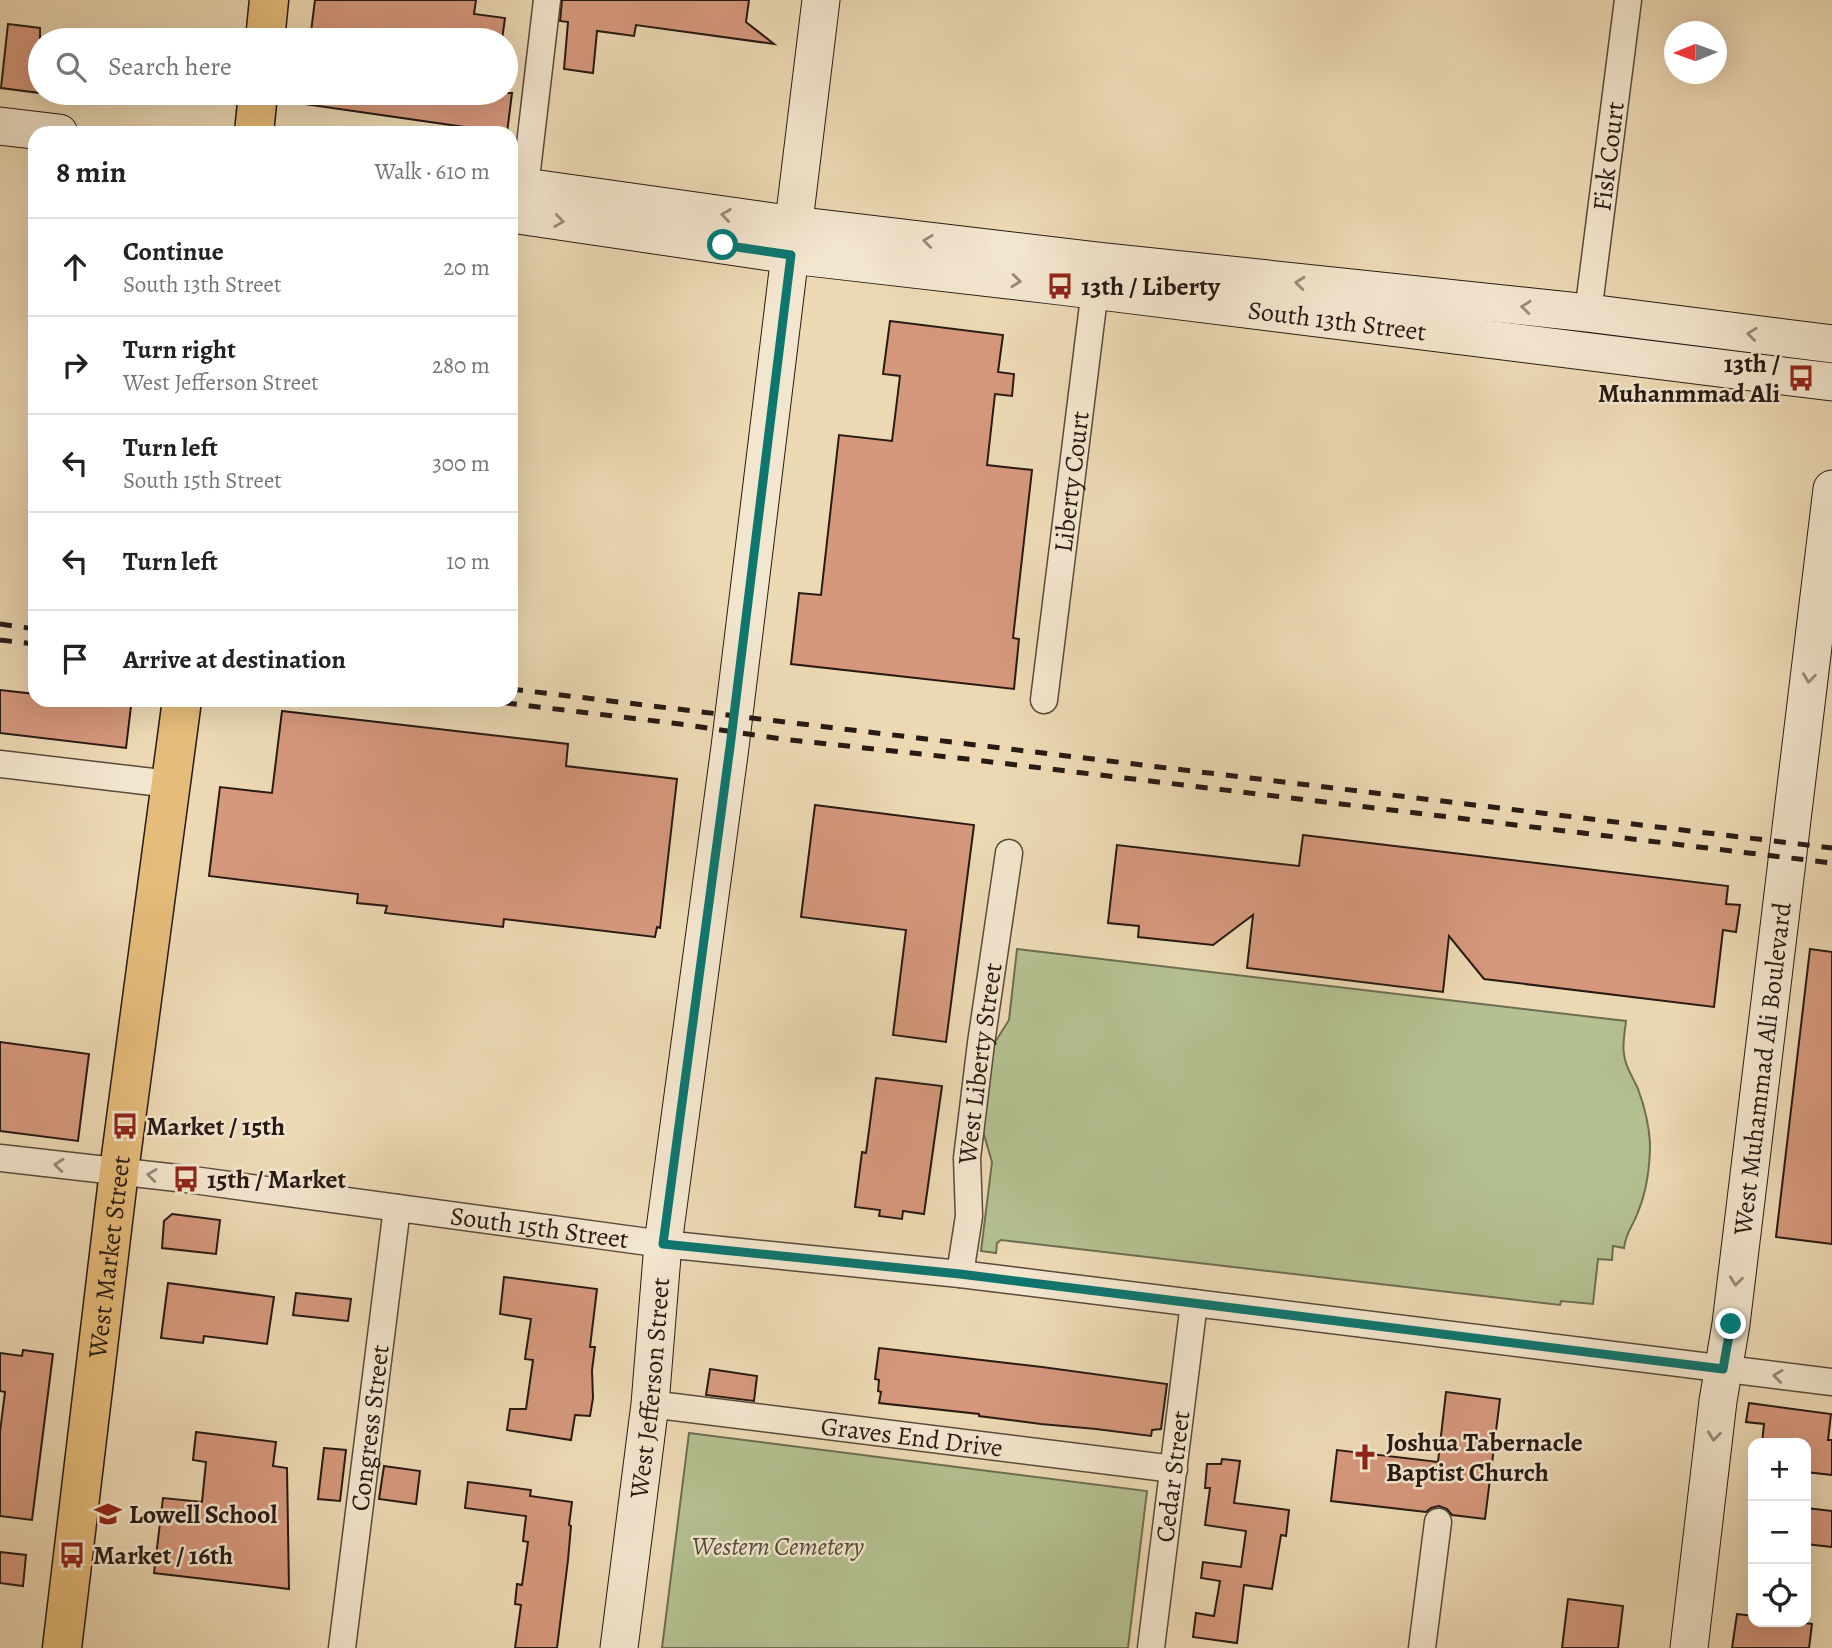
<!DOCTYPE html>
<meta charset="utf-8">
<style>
body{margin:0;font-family:Alegreya,serif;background:#f2f2f2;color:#222}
.controls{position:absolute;right:21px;bottom:21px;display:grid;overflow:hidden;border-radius:14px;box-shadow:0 7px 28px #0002}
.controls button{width:63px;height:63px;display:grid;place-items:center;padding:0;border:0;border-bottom:2px solid #e0e0e0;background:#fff;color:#222;font:35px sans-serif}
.compass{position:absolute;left:1664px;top:21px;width:63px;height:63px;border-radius:50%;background:#fff;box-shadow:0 7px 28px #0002;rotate:269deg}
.stop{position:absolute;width:21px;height:21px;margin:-16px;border:5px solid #0f766e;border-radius:50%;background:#fff}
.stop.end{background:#0f766e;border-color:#fff;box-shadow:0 2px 7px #0008}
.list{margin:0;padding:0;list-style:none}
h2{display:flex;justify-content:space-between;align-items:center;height:91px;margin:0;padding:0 28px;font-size:30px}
h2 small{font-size:23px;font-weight:400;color:#767676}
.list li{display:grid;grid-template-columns:46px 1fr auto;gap:21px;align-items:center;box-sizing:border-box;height:98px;padding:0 28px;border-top:2px solid #e0e0e0}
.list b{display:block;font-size:26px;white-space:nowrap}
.list p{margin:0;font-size:23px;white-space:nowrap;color:#767676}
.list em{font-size:23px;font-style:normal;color:#767676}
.icon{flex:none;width:38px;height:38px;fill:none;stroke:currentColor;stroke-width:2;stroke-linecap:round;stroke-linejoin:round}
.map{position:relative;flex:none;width:1832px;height:1648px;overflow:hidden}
.search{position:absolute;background:#fff;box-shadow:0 7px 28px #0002;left:28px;top:28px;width:490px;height:77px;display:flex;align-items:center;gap:18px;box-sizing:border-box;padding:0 24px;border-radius:38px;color:#767676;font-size:26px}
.panel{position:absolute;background:#fff;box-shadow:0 7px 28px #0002;left:28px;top:126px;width:490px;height:581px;border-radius:21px}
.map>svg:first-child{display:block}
.green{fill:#b4c090;stroke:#6e6d52;stroke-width:2}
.building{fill:#d6987d;stroke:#271a14;stroke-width:2}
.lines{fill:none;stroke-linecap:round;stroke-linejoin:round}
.street-casing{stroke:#584a3c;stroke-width:29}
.secondary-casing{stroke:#271a14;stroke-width:39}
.primary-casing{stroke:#271a14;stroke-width:41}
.street{stroke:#f3e6ce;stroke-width:26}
.secondary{stroke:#f3e6ce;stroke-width:37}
.primary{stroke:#e6bc7a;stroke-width:38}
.rail{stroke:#271a14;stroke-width:5;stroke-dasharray:12 12;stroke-linecap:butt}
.oneway{stroke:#978a7a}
.route{stroke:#0f766e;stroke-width:9}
.labels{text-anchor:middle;stroke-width:5;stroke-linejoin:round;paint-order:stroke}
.street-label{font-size:26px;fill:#271a14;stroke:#f3e6ce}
.poi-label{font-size:26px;font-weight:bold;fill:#271a14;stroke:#f3e6ce;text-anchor:start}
.park-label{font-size:26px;font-style:italic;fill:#514c39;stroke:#f3e6ce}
</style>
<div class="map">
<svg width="1832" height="1648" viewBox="0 0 1832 1648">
<rect width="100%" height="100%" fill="#ecd9b4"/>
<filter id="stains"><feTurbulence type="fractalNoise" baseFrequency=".00286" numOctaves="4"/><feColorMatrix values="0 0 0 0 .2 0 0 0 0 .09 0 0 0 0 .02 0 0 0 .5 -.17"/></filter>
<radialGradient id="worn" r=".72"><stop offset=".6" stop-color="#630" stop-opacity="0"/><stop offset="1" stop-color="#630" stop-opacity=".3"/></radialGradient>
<g class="green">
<path d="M1017 949 1626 1021C1625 1032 1622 1043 1624 1054 1625 1067 1633 1077 1638 1089 1644 1105 1649 1125 1650 1143 1650 1166 1647 1190 1638 1212 1633 1226 1626 1232 1624 1248L1613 1246 1612 1260 1598 1259 1593 1304 1561 1301 1560 1305 1001 1240 997 1243 996 1253 981 1251 992 1162 982 1128 992 1047 1009 1020Z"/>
<polygon points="689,1433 1147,1491 1128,1648 662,1648"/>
</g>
<g class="building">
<polygon points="315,0 476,0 474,14 505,18 502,40 310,40"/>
<polygon points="562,0 749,0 746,22 774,44 636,25 634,36 597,31 593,73 564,69 568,22 560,21"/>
<polygon points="8,24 40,28 40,93 1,88"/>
<polygon points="305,93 512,93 507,133 304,104"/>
<polygon points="890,321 1003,335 998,372 1014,374 1012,396 995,394 987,465 1032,470 1013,638 1019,639 1014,689 791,664 799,593 821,595 839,435 892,441 900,376 883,374"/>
<polygon points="0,690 35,694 35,700 84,700 131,706 126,748 0,733"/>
<polygon points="282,711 568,744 566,766 677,779 660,928 657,927 655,937 504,919 503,927 385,913 387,906 357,903 358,894 209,876 220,787 272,793"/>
<polygon points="815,805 974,825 946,1042 893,1035 906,930 801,917"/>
<polygon points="1303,835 1728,886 1726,904 1740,905 1736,932 1723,930 1714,1007 1484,979 1449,936 1443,992 1247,968 1253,915 1213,945 1138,937 1139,926 1108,923 1117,845 1299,866"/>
<polygon points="1810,949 1832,952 1832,1244 1776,1237"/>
<polygon points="0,1042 89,1054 78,1141 0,1131"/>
<polygon points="876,1078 942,1086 924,1214 903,1211 902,1219 879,1216 880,1210 855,1207 862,1152 866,1153"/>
<polygon points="172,1214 220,1220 216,1254 162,1248 164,1221"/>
<polygon points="504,1277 597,1289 590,1347 595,1347 592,1370 593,1398 590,1416 575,1415 571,1440 507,1430 510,1409 526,1409 533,1360 525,1359 531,1319 500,1314"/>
<polygon points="168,1283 274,1297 267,1344 204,1336 203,1343 161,1338"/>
<polygon points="296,1293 351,1299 348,1321 293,1315"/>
<polygon points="879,1348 1042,1367 1167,1384 1161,1429 1152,1430 1151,1436 1096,1429 1041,1424 979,1416 979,1414 879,1403 881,1392 878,1391 879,1380 875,1379"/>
<polygon points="23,1350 53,1354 32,1520 0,1516 0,1432 5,1392 0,1391 0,1353 22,1356"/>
<polygon points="710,1369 757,1376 754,1401 706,1395"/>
<polygon points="1446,1392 1500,1399 1485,1519 1452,1515 1447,1509 1439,1506 1431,1508 1426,1512 1331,1501 1337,1450 1438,1462"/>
<polygon points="1749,1403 1831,1414 1828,1440 1832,1440 1832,1475 1806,1472 1806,1443 1762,1443 1764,1424 1746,1422"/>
<polygon points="196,1432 276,1442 273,1466 287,1468 289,1589 154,1573 163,1498 202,1502 206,1462 193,1460"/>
<polygon points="324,1448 346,1450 340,1501 318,1499"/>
<polygon points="1222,1459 1240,1461 1234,1503 1289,1510 1286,1536 1281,1535 1272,1589 1244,1585 1237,1643 1193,1637 1196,1613 1214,1616 1220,1581 1201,1578 1203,1562 1241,1567 1246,1531 1205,1525 1210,1488 1205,1488 1207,1464 1221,1464"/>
<polygon points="384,1466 420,1471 416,1504 379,1499"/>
<polygon points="468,1482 531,1490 530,1496 572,1502 569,1525 571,1526 568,1560 557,1648 515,1648 521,1605 515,1604 517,1584 522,1585 528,1542 523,1541 526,1516 465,1508"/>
<polygon points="1806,1508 1832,1511 1832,1547 1806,1544"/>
<polygon points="0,1552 26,1555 23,1586 0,1583"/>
<polygon points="1568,1599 1623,1606 1618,1648 1562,1648"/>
<polygon points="1737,1614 1753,1616 1753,1622 1795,1622 1812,1624 1809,1648 1732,1648"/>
</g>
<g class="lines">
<g class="street-casing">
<g id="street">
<polyline points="525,187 547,0"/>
<path id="s1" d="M1588 313 1628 0"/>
<path id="s2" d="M1044 700 1097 273"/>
<polyline points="0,764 170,784"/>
<path id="s3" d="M0 1158 186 1179 663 1244 960 1274 1832 1382"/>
<path id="s4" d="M960 1274 969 1216 967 1158 981 1043 1009 853"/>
<path id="s5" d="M650 1404 1174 1469"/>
<path id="s6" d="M342 1648 397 1208"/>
<path id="s7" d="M1151 1648 1194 1303"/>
<polyline points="1422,1648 1438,1522"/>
</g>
</g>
<g class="secondary-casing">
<g id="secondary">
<polyline points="0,126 59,133"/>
<polyline points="511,185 794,225 1098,261 1588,313 1832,344"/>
<path id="s8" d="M511 214 791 255 1060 286 1832 382"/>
<path id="s9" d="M619 1648 650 1404 663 1244 730 747 821 0"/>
<path id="s10" d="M1689 1648 1718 1401 1731 1324 1832 489"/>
</g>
</g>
<g class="primary-casing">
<g id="primary">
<polyline points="265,40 269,0"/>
<polyline points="254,133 258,93"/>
<path id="s11" d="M62 1648 119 1171 182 700"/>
</g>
</g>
<use href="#street" class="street"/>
<use href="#secondary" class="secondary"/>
<use href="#primary" class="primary"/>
<g class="rail">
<polyline points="0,624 35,629"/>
<polyline points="0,640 35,644"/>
<polyline points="511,689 1832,848"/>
<polyline points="481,700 680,724 782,739 967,759 1832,863"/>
</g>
</g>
<defs><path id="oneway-chevron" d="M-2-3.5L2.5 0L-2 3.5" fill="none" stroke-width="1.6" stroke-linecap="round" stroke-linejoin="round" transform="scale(1.75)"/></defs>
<g class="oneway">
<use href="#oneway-chevron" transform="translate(726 215) rotate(-172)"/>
<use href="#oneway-chevron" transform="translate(559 221) rotate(8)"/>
<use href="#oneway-chevron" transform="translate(928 241) rotate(-173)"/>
<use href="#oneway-chevron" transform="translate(1016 281) rotate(6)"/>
<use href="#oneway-chevron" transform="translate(1300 283) rotate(-174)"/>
<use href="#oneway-chevron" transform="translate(1526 307) rotate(-174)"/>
<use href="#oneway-chevron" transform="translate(1752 334) rotate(-173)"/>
<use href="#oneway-chevron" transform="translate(1809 678) rotate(97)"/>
<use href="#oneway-chevron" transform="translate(59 1165) rotate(-174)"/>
<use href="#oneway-chevron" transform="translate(152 1175) rotate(-173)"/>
<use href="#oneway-chevron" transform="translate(1736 1281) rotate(97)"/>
<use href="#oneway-chevron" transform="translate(1778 1376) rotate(-173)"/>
<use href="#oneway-chevron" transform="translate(1714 1436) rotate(97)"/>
</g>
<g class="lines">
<polyline class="route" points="723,245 791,255 730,747 663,1244 960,1274 1723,1369 1731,1324"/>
</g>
<defs>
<g id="bus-bare" transform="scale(2.1)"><path d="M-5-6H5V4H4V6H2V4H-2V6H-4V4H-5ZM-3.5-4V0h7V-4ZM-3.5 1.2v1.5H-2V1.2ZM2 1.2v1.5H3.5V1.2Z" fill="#8f2418" stroke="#f3e6ce" stroke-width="2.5" paint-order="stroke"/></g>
<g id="church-bare" transform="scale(2.1)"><path d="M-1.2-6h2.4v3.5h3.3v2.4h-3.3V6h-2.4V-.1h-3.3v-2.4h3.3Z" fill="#8f2418" stroke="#f3e6ce" stroke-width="2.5" paint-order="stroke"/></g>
<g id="school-bare" transform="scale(2.1)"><path d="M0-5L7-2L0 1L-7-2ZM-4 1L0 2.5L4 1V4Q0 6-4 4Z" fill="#8f2418" stroke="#f3e6ce" stroke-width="2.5" paint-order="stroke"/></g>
</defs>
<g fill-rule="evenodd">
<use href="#bus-bare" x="1060" y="286"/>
<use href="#bus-bare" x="1801" y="378"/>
<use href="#bus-bare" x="125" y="1126"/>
<use href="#bus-bare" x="186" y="1179"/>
<use href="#church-bare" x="1365" y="1457"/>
<use href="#school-bare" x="108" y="1514"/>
<use href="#bus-bare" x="72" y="1555"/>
</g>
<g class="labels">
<g class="street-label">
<text dy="9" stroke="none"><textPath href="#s1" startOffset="158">Fisk Court</textPath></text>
<text dy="9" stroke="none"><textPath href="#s8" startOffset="833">South 13th Street</textPath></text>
<text dy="9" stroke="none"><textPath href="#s2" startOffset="220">Liberty Court</textPath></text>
<text dy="9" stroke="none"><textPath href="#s4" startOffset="212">West Liberty Street</textPath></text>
<text dy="9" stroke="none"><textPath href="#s10" startOffset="584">West Muhammad Ali Boulevard</textPath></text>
<text dy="9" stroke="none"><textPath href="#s3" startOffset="544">South 15th Street</textPath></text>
<text dy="9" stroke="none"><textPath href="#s11" startOffset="394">West Market Street</textPath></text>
<text dy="9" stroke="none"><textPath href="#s9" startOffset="262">West Jefferson Street</textPath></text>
<text dy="9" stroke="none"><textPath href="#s6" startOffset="222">Congress Street</textPath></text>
<text dy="9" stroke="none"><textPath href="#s5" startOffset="264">Graves End Drive</textPath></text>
<text dy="9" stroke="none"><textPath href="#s7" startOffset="173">Cedar Street</textPath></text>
</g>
<g class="poi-label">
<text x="1081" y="295">13th / Liberty</text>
<text x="1780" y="372" text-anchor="end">13th /<tspan x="1780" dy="30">Muhanmmad Ali</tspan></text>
<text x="146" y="1135">Market / 15th</text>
<text x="207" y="1188">15th / Market</text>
<text x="1386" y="1451">Joshua Tabernacle<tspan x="1386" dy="30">Baptist Church</tspan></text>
<text x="129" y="1523">Lowell School</text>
<text x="93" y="1564">Market / 16th</text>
</g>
<g class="park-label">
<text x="778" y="1555">Western Cemetery</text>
</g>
</g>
<rect width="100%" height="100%" filter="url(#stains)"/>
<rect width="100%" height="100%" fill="url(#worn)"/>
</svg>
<div class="controls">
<button>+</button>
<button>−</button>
<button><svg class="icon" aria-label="locate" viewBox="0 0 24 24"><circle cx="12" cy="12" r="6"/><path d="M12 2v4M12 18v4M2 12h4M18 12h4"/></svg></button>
</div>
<svg class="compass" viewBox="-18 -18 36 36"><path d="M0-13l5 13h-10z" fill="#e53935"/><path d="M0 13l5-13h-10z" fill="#767676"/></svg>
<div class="stop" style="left:723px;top:245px"></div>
<div class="stop end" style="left:1731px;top:1324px"></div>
<div class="search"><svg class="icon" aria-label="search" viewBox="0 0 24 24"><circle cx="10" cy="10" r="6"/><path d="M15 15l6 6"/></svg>Search here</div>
<section class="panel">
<h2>8 min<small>Walk · 610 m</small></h2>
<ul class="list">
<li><svg class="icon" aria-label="ahead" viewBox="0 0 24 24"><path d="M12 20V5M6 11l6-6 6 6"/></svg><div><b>Continue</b><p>South 13th Street</p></div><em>20 m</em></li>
<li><svg class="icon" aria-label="right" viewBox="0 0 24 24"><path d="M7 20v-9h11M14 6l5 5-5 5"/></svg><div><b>Turn right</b><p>West Jefferson Street</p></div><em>280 m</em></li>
<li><svg class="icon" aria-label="left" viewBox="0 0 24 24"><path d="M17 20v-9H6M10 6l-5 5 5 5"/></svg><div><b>Turn left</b><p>South 15th Street</p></div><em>300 m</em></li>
<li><svg class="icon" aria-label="left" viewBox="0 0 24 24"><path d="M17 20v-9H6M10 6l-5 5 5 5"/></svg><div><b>Turn left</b></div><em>10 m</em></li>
<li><svg class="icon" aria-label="arrive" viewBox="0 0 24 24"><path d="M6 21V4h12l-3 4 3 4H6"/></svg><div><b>Arrive at destination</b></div></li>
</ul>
</section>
</div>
